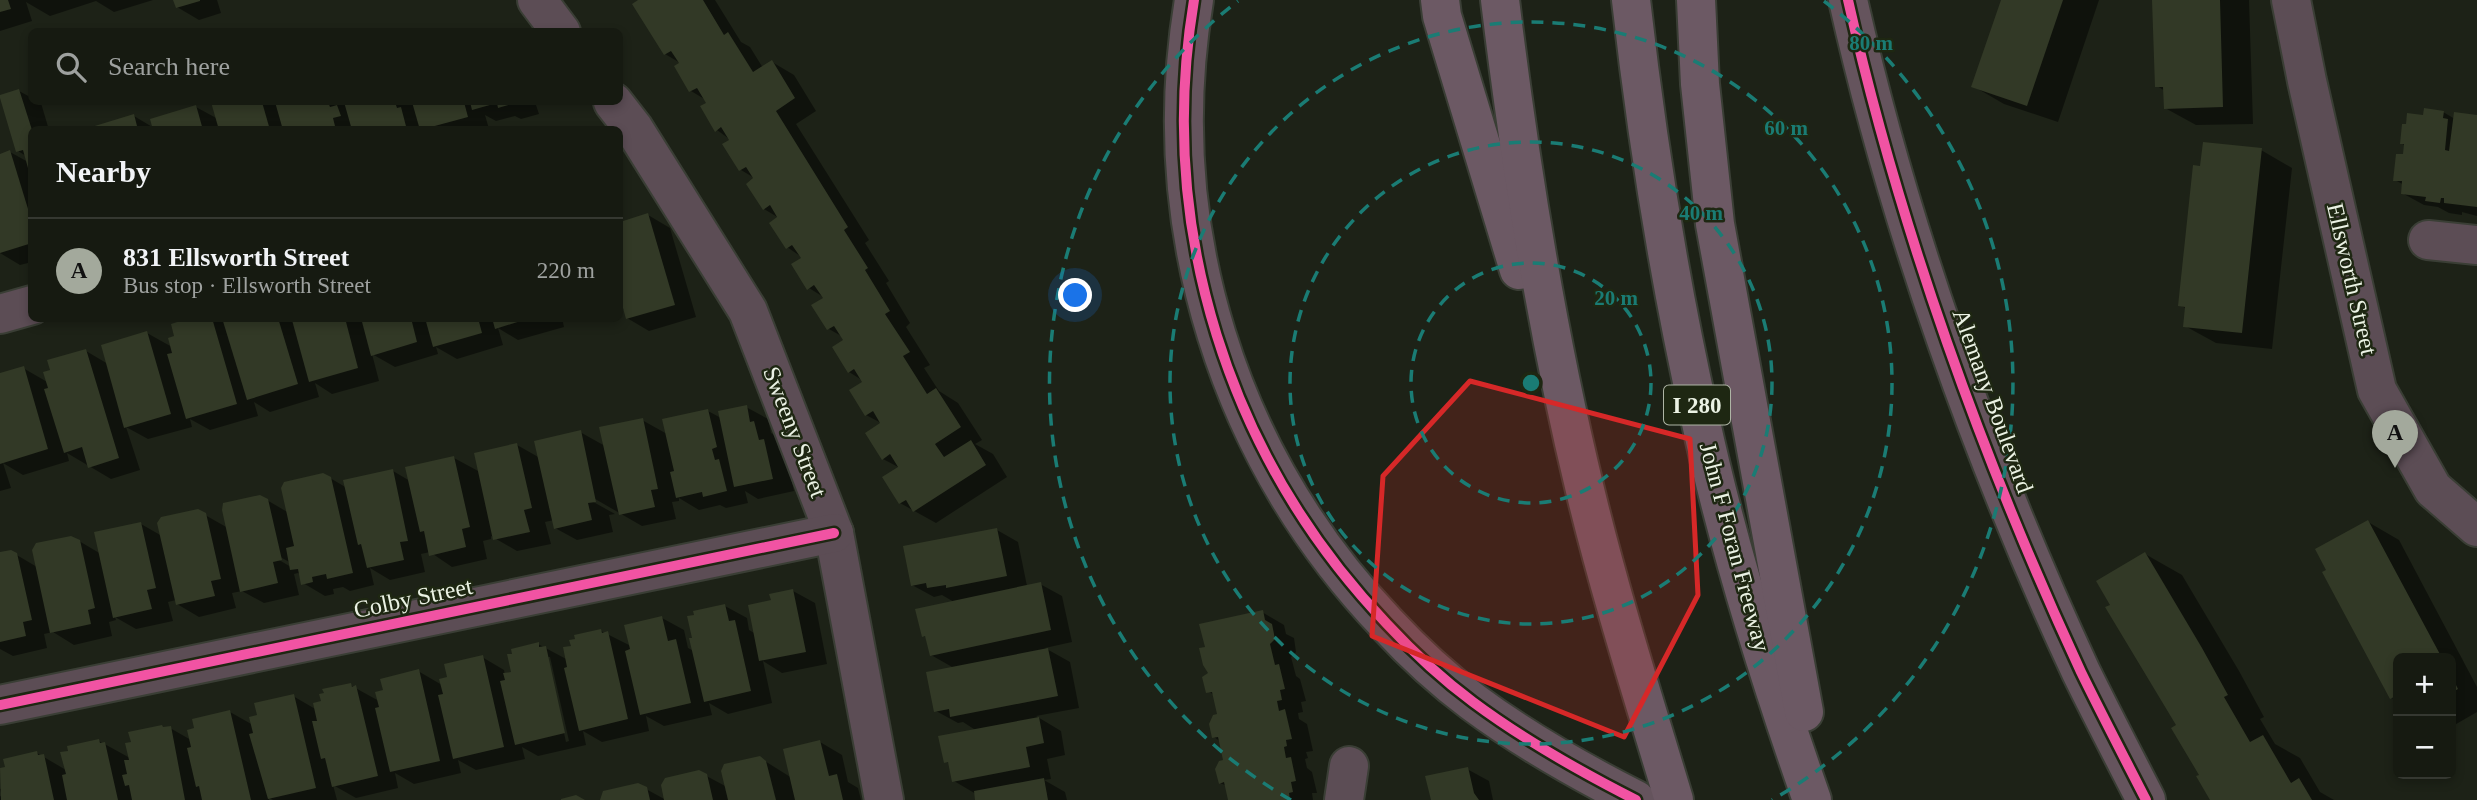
<!DOCTYPE html>
<meta charset="utf-8">
<style>
body{margin:0;font-family:"Times New Roman",serif;background:#1f231a;color:#f1f3f6}
.controls{position:absolute;right:21px;bottom:21px;display:grid;overflow:hidden;border-radius:10px;box-shadow:0 4px 10px #0003}
.controls button{width:63px;height:63px;display:grid;place-items:center;padding:0;border:0;border-bottom:2px solid #353831;background:#161a11;color:#f1f3f6;font:35px sans-serif}
.you{position:absolute;left:1076px;top:296px;width:24px;height:24px;margin:-18px;border:5px solid #fff;border-radius:50%;background:#1a73e8;box-shadow:0 0 0 10px #1a73e833}
.badge{display:grid;place-items:center;width:46px;height:46px;border-radius:50%;background:#a3a99c;color:#111;font-size:23px;font-weight:700}
.pin{position:absolute;translate:-50% -58px;filter:drop-shadow(0 2px 4px #0008)}
.pin::after{content:'';position:absolute;top:37px;width:24px;height:21px;background:inherit;clip-path:polygon(0 0,100% 0,50% 100%)}
.list{margin:0;padding:0;list-style:none}
h2{display:flex;justify-content:space-between;align-items:center;height:91px;margin:0;padding:0 28px;font-size:30px}
h2 small{font-size:23px;font-weight:400;color:#9ea19f}
.list li{display:grid;grid-template-columns:46px 1fr auto;gap:21px;align-items:center;box-sizing:border-box;height:105px;padding:0 28px;border-top:2px solid #353831}
.list b{display:block;font-size:26px;white-space:nowrap}
.list p{margin:0;font-size:23px;white-space:nowrap;color:#9ea19f}
.list em{font-size:23px;font-style:normal;color:#9ea19f}
.icon{flex:none;width:38px;height:38px;fill:none;stroke:currentColor;stroke-width:2;stroke-linecap:round;stroke-linejoin:round}
.map{position:relative;flex:none;width:2477px;height:800px;overflow:hidden}
.search{position:absolute;background:#161a11;box-shadow:0 4px 10px #0003;left:28px;top:28px;width:595px;height:77px;display:flex;align-items:center;gap:18px;box-sizing:border-box;padding:0 24px;border-radius:10px;color:#9ea19f;font-size:26px}
.panel{position:absolute;background:#161a11;box-shadow:0 4px 10px #0003;left:28px;top:126px;width:595px;height:196px;border-radius:10px}
.map>svg:first-child{display:block}
.shadow{fill:#0007;fill-rule:evenodd}
.building{fill:#323926}
.lines{fill:none;stroke-linecap:round;stroke-linejoin:round}
.minor-casing{stroke:#3a3e35;stroke-width:42}
.primary-casing{stroke:#3a3e35;stroke-width:42}
.motorway-casing{stroke:#3a3e35;stroke-width:42}
.minor{stroke:#5c4d55;stroke-width:38}
.primary{stroke:#65545d;stroke-width:38}
.motorway{stroke:#6c5964;stroke-width:38}
.cycleway-casing{stroke:#1e2712;stroke-width:15}
.cycleway{stroke:#f153a3;stroke-width:10}
.marked{fill:#d62828;fill-opacity:0.2;stroke:#d62828;stroke-width:5;stroke-linejoin:round}
.ring{fill:none;stroke:#1a7c74;stroke-width:3.5;stroke-dasharray:12 9}
.labels{text-anchor:middle;stroke-width:5;stroke-linejoin:round;paint-order:stroke}
.shield{fill:#1e2712;stroke:#aeb5a5;stroke-width:2}
.shield-label{font-size:23px;font-weight:bold;fill:#ebf2e4}
.street-label{font-size:24px;fill:#ebf2e4;stroke:#1e2712}
.centre{fill:#1a7c74;stroke:#1e2712;stroke-width:3.5}
.ring-label{font-size:21px;text-anchor:middle;font-weight:bold;fill:#1a7c74;stroke:#1e2712;stroke-width:5;stroke-linejoin:round;paint-order:stroke}
</style>
<div class="map">
<svg width="2477" height="800" viewBox="0 0 2477 800">
<rect width="100%" height="100%" fill="#1d2217"/>
<g class="shadow">
<polygon points="0,0 153,0 114,12 96,1 50,16 26,2 32,21 0,31"/>
<polygon points="175,0 217,0 221,13 199,20 177,7"/>
<polygon points="638,0 715,0 741,42 750,47 763,68 772,62 794,75 816,111 796,124 869,240 865,243 889,281 886,283 910,323 906,327 930,365 924,368 939,391 958,403 982,440 975,444 993,454 1007,477 936,523 900,503 900,468 883,459 883,424 866,415 865,382 849,372 846,341 843,337 829,329 825,298 809,288 803,258 787,247 779,218 764,209 756,179 741,170 732,141 717,130 706,100 691,91 682,64 665,54"/>
<polygon points="2003,0 2099,0 2058,122 2004,104 1973,86"/>
<polygon points="2154,0 2249,0 2253,124 2196,125 2165,108 2165,91 2157,86"/>
<polygon points="19,91 32,98 32,102 41,103 49,130 32,130 32,262 20,265 0,253 0,155 10,152 28,162 26,156 18,151"/>
<polygon points="213,102 535,102 539,114 521,119 515,116 496,121 485,115 489,129 486,130 89,130 134,116 154,128 196,107 218,119"/>
<polygon points="2443,112 2455,119 2477,116 2477,216 2462,212 2462,215 2449,213 2438,207 2424,205 2402,193 2404,185 2395,180 2405,156 2406,146 2401,143 2424,117"/>
<polygon points="2261,150 2292,168 2272,349 2216,343 2185,326 2187,309 2180,305 2202,168"/>
<polygon points="648,215 670,228 696,317 649,331 627,318 625,309 620,311 620,224"/>
<polygon points="196,318 217,318 226,323 224,318 562,318 564,327 518,340 498,328 503,345 457,359 436,347 438,354 395,367 372,354 379,381 332,394 315,383 319,397 270,412 254,402 258,416 210,430 190,419 192,427 148,439 126,427 140,470 111,479 67,453 69,461 23,475 3,463 11,488 0,491 0,375 23,368 49,383 86,351 108,364 147,333 172,347"/>
<polygon points="574,318 592,318 580,322"/>
<path d="M746 407 768 419 771 433 776 436 779 450 785 453 794 491 758 499 745 491 748 503 726 508 720 505 699 510 679 498V501L672 502 676 519 642 526 590 496 588 499 615 514 609 515 613 532 577 540 555 528 554 520 545 522 551 544 517 551 491 536V539L483 541 487 559 452 567 430 552 421 554 425 572 390 580 370 568 374 585 350 591 343 587 333 589 334 594 325 596 303 583 301 575 298 573 294 574 299 595 264 603 242 591 232 593 236 608 199 617 177 604 176 600 168 602 173 621 136 629 115 617 116 620 109 622 112 636 74 645 53 632 44 634 47 648 13 656 0 649V554L10 551 37 567 79 541 101 554 141 524 162 536 205 515 228 528 260 496 289 513 330 478 347 488 393 471 410 481 454 458 480 472 517 445 540 458 580 432 605 446 642 420 667 434 708 411 721 418ZM275 554 291 563V567L274 557Z"/>
<polygon points="2368,522 2399,540 2477,687 2477,712 2451,727 2451,658 2398,658 2398,703 2392,698"/>
<polygon points="997,530 1018,542 1027,586 1040,584 1062,596 1072,642 1045,648 1070,662 1079,708 1036,716 1061,731 1065,755 1047,759 1051,779 1044,780 1065,792 1067,800 977,800 976,794 954,781 950,764 946,761 977,731 963,722 958,723 936,711 954,668 931,655 927,638 923,635 954,602 942,595 934,597 912,585"/>
<polygon points="2145,554 2182,575 2239,671 2264,717 2260,719 2275,744 2300,758 2320,792 2334,800 2212,800 2178,725 2113,605"/>
<path d="M793 591 815 603 827 664 782 673 763 661 772 703 728 714 709 703 712 715 664 726 646 716 649 731 602 742 583 731 586 745 538 756 522 747 525 759 476 770 458 760 461 773 414 784 395 773 398 788 356 798 333 785 337 800H273L269 798V800H0V796L2 797 0 789 4 788 37 753 66 770 99 741 130 758 166 729 170 728 191 740 230 712 253 725 259 716 293 696 317 710 350 685 379 701 385 691 418 671 442 685 482 657 504 670 505 675 514 673 538 644 568 660 573 647 601 631 631 646 662 618 684 630 688 648 694 651 725 606 747 618 749 630 756 634 773 602ZM547 657H550L569 741 566 742Z"/>
<polygon points="1262,612 1284,625 1286,634 1294,638 1296,652 1291,657 1296,676 1300,679 1306,701 1301,702 1303,712 1298,713 1299,719 1307,724 1313,751 1306,752 1308,758 1305,759 1307,768 1312,772 1317,793 1312,793 1313,800 1230,800 1227,786 1220,783 1226,761 1221,742 1214,737 1219,716 1214,695 1208,691"/>
<polygon points="820,742 842,755 848,782 858,788 861,800 666,800 699,772 727,787 760,758 792,778"/>
<polygon points="1467,769 1489,781 1493,800 1432,800"/>
<polygon points="646,789 666,800 602,800"/>
</g>
<g class="building">
<polygon points="0,0 8,0 11,9 0,12"/>
<polygon points="173,0 200,0 200,1 176,8"/>
<polygon points="638,0 703,0 724,35 728,32 753,72 772,60 795,98 776,111 848,227 844,230 868,268 865,270 890,311 885,314 910,352 903,356 927,394 936,388 961,427 935,444 944,457 971,440 986,465 913,512 906,500 899,504 882,477 898,467 890,454 882,460 865,433 880,423 873,411 865,416 849,390 862,382 854,369 848,373 832,347 843,340 834,326 827,330 811,305 823,298 814,285 807,290 791,264 801,258 792,245 786,249 769,223 777,217 770,205 763,210 746,184 753,178 746,167 739,171 722,144 729,140 721,127 715,132 700,106 706,103 697,88 689,92 674,66 679,63 671,51 664,55 632,4"/>
<polygon points="2001,0 2063,0 2027,106 1971,87"/>
<polygon points="2152,0 2220,0 2223,107 2164,109 2163,87 2155,87"/>
<polygon points="19,89 32,130 31,179 23,150 16,152 0,98 0,95"/>
<polygon points="211,102 262,102 270,130 219,130"/>
<polygon points="275,102 328,102 330,107 337,105 341,116 333,118 336,130 283,130"/>
<polygon points="344,102 395,102 397,108 401,107 407,130 352,130"/>
<polygon points="412,102 464,102 468,117 420,130"/>
<polygon points="470,102 518,102 498,108 497,103 472,110"/>
<polygon points="196,105 203,130 153,130 150,119"/>
<polygon points="2424,108 2444,111 2443,118 2448,119 2445,150 2449,151 2454,112 2477,115 2477,207 2444,203 2444,198 2441,198 2440,203 2425,201 2426,197 2401,194 2402,181 2393,181 2396,154 2403,154 2404,144 2400,144 2402,124 2406,124 2407,113 2423,115"/>
<polygon points="134,114 138,130 85,130 85,129"/>
<polygon points="2203,142 2262,148 2242,333 2183,327 2185,307 2178,306 2193,165 2200,166"/>
<polygon points="10,150 32,222 32,243 0,253 0,154"/>
<polygon points="648,213 675,305 626,319 620,297 620,222"/>
<polygon points="190,318 212,318 237,404 186,419 167,354 172,353 168,338 174,336 171,324"/>
<polygon points="222,318 278,318 298,384 247,400"/>
<polygon points="345,318 358,368 309,382 292,320"/>
<polygon points="361,318 411,318 417,342 371,356"/>
<polygon points="425,318 478,318 482,333 433,347"/>
<polygon points="492,318 527,318 527,319 495,329"/>
<polygon points="147,331 171,414 124,428 101,345"/>
<polygon points="86,349 119,458 88,468 82,447 64,453 44,389 48,388 43,372 50,370 47,360"/>
<polygon points="24,366 48,449 0,464 0,373"/>
<polygon points="747,405 750,422 754,421 759,440 764,439 773,479 734,487 718,411"/>
<polygon points="708,409 717,447 712,449 715,460 719,459 727,491 703,497 702,492 676,498 670,472 674,471 662,419"/>
<polygon points="643,418 658,489 651,490 655,507 619,515 599,427"/>
<polygon points="581,430 596,502 588,503 592,520 554,529 534,441"/>
<polygon points="517,443 532,508 524,510 530,532 493,540 474,453"/>
<polygon points="454,456 470,527 462,529 466,547 429,556 424,531 420,532 405,467"/>
<polygon points="393,469 408,541 400,542 404,560 367,568 361,544 358,545 343,480"/>
<polygon points="323,473 331,477 353,573 327,579 326,574 312,577 313,582 301,585 298,569 290,570 286,548 294,546 281,488 284,482"/>
<polygon points="260,495 268,499 282,560 273,562 278,583 240,592 222,510 223,503"/>
<polygon points="198,509 206,513 221,579 211,581 215,596 176,605 157,523 161,517"/>
<polygon points="2368,520 2442,658 2398,658 2398,706 2394,697 2390,699 2322,572 2326,570 2315,549"/>
<polygon points="141,522 156,588 147,590 152,609 113,618 94,532"/>
<polygon points="997,528 1007,576 946,588 946,585 927,588 926,583 911,586 903,546"/>
<polygon points="71,536 80,540 95,608 88,610 91,624 50,633 32,550 36,543"/>
<polygon points="11,550 17,553 32,620 23,622 26,636 0,642 0,552"/>
<polygon points="2145,552 2202,648 2228,695 2224,697 2250,742 2263,735 2291,783 2299,778 2312,800 2210,800 2196,776 2199,775 2171,728 2176,725 2105,607 2110,605 2096,581"/>
<polygon points="1041,582 1051,630 930,656 925,636 922,637 915,609"/>
<polygon points="793,589 806,652 759,661 748,605 771,600 769,594"/>
<polygon points="725,604 729,621 735,620 751,691 704,702 689,638 692,638 687,616 694,615 693,611"/>
<polygon points="1263,610 1265,620 1272,624 1275,639 1270,644 1275,665 1279,664 1285,689 1280,690 1282,700 1277,701 1279,711 1285,709 1292,739 1286,740 1287,746 1284,747 1286,758 1291,757 1296,781 1291,782 1293,792 1289,793 1290,800 1228,800 1224,782 1219,784 1215,769 1219,761 1223,760 1218,737 1212,738 1209,724 1213,715 1217,714 1212,692 1206,693 1202,677 1208,673 1203,665 1199,648 1205,647 1199,624"/>
<polygon points="662,616 668,641 676,639 691,703 640,715 625,651 630,649 624,625"/>
<polygon points="601,629 602,633 608,631 628,719 579,731 564,668 567,667 563,647 571,646 569,640 575,639 574,635"/>
<polygon points="539,642 539,647 546,646 565,733 515,745 500,681 505,680 503,673 511,672 507,654 512,654 511,649"/>
<polygon points="1048,648 1058,696 950,717 949,709 934,712 926,672"/>
<polygon points="483,655 504,747 453,759 438,695 443,694 439,679 447,677 444,664"/>
<polygon points="419,669 440,761 390,772 375,708 379,707 375,692 383,690 380,679"/>
<polygon points="2451,675 2458,689 2451,693"/>
<polygon points="351,683 352,687 356,685 378,776 332,787 325,758 321,759 312,721 317,721 313,703 321,701 319,694 324,693 322,689"/>
<polygon points="294,694 316,788 268,799 249,734 253,733 249,717 257,715 254,703"/>
<polygon points="230,710 251,800 202,800 199,786 196,787 187,748 191,747 187,730 194,728 192,719"/>
<polygon points="1039,717 1044,743 1026,747 1030,767 952,782 948,762 944,763 938,736"/>
<polygon points="162,725 163,727 171,726 185,800 132,800 129,785 125,786 122,775 127,774 124,760 129,760 125,743 131,742 128,732"/>
<polygon points="99,739 100,743 105,742 118,800 67,800 62,775 66,774 60,752 68,751 67,746"/>
<polygon points="820,740 829,776 837,774 843,800 795,800 783,749"/>
<polygon points="37,751 38,755 44,754 54,800 1,800 0,768 5,767 3,759"/>
<polygon points="760,756 766,761 776,800 728,800 721,771 724,764"/>
<polygon points="1468,767 1474,793 1479,800 1431,800 1425,776"/>
<polygon points="699,770 707,774 713,800 664,800 661,785 665,778"/>
<polygon points="1044,778 1048,800 975,800 974,791"/>
<polygon points="638,783 647,787 650,800 600,800 603,791"/>
<polygon points="576,795 585,800 561,800 561,799"/>
</g>
<g class="lines">
<g class="minor-casing">
<g id="minor">
<polyline points="537,0 561,32"/>
<polyline points="2291,0 2307,81 2377,390 2433,489 2477,527"/>
<polyline points="613,102 634,129 748,311 834,533 884,800"/>
<polyline points="2428,240 2477,245"/>
<polyline points="0,314 32,305"/>
<polyline points="0,705 834,533"/>
<polyline points="1344,800 1349,766"/>
</g>
</g>
<g class="primary-casing">
<g id="primary">
<path d="M1194 0C1156 228 1228 457 1387 624 1413 652 1442 679 1473 702 1524 740 1579 771 1636 800"/>
<path d="M1848 0C1899 227 1983 461 2081 672 2102 715 2124 757 2146 800"/>
</g>
</g>
<g class="motorway-casing">
<g id="motorway">
<polyline points="1440,0 1442,16 1519,270"/>
<path d="M1500 0C1520 165 1546 329 1585 490 1610 594 1643 697 1674 800"/>
<path d="M1631 0C1647 141 1669 280 1700 418 1728 548 1768 675 1812 800"/>
<polyline points="1696,0 1700,84 1715,224 1804,712"/>
</g>
</g>
<use href="#minor" class="minor"/>
<use href="#primary" class="primary"/>
<use href="#motorway" class="motorway"/>
<g class="cycleway-casing">
<g id="cycleway">
<path d="M1194 0C1156 228 1228 457 1387 624 1413 652 1442 679 1473 702 1524 740 1579 771 1636 800"/>
<path d="M1848 0C1899 227 1983 461 2081 672 2102 715 2124 757 2146 800"/>
<polyline points="0,705 834,533"/>
</g>
</g>
<use href="#cycleway" class="cycleway"/>
</g>
<path class="marked" d="M1470 381 1690 439 1698 595 1624 737 1372 636 1383 476Z"/>
<g class="ring">
<circle cx="1531" cy="383" r="120"/>
<circle cx="1531" cy="383" r="241"/>
<circle cx="1531" cy="383" r="361"/>
<path d="M1291 800A481 481 0 0 1 1238 1M1824 1A481 481 0 0 1 1772 800"/>
</g>
<g class="labels">
<rect class="shield" x="1664" y="385.5" width="66" height="39" rx="5"/>
<g class="shield-label">
<text x="1697" y="413">I 280</text>
</g>
<g class="street-label">
<text transform="translate(2352 279) rotate(77)" y="8">Ellsworth Street</text>
<text transform="translate(1993 401) rotate(70)" y="8">Alemany Boulevard</text>
<text transform="translate(795 432) rotate(69)" y="8">Sweeny Street</text>
<text transform="translate(1735 547) rotate(75)" y="8">John F Foran Freeway</text>
<text transform="translate(413 598) rotate(-12)" y="8">Colby Street</text>
</g>
</g>
<circle cx="1531" cy="383" r="10" class="centre"/>
<g class="ring-label">
<text x="1871" y="50">80 m</text>
<text x="1786" y="135">60 m</text>
<text x="1701" y="220">40 m</text>
<text x="1616" y="305">20 m</text>
</g>
</svg>
<div class="controls">
<button>+</button>
<button>−</button>
</div>
<div class="you"></div>
<div class="pin badge" style="left:2395px;top:468px">A</div>
<div class="search"><svg class="icon" aria-label="search" viewBox="0 0 24 24"><circle cx="10" cy="10" r="6"/><path d="M15 15l6 6"/></svg>Search here</div>
<section class="panel">
<h2>Nearby<small></small></h2>
<ul class="list">
<li><span class="badge">A</span><div><b>831 Ellsworth Street</b><p>Bus stop · Ellsworth Street</p></div><em>220 m</em></li>
</ul>
</section>
</div>
